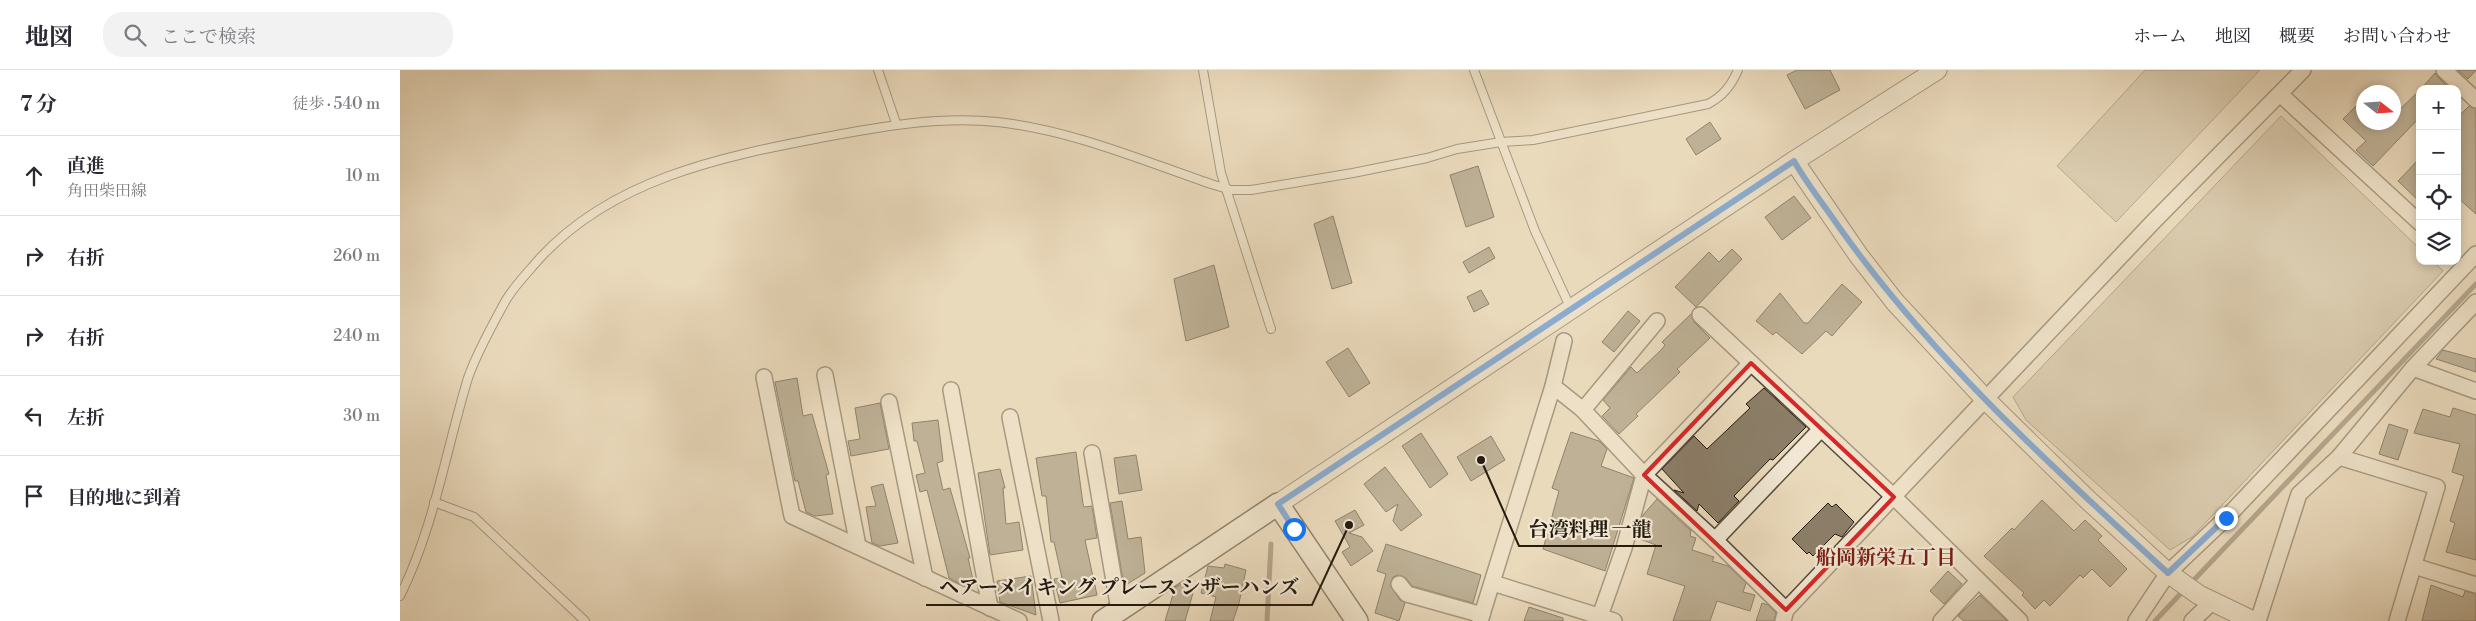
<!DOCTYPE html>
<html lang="ja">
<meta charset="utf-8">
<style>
body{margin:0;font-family:"Libre Bodoni","Noto Serif JP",serif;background:#f2f2f3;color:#2b2b33}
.controls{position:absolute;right:15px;top:15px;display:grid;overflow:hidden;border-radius:10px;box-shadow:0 2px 8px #0003}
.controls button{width:45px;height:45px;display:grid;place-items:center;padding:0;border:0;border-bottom:1px solid #e1e1e2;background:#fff;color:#2b2b33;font:25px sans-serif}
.compass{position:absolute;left:1956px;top:15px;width:45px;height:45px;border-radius:50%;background:#fff;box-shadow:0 2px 8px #0003;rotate:107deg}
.stop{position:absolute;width:15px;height:15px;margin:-11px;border:4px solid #1a73e8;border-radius:50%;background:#fff}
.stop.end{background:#1a73e8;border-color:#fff;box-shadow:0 1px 5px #0008}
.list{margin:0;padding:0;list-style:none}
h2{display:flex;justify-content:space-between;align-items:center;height:65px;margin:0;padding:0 20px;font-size:21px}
h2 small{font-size:16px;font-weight:400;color:#7c7c81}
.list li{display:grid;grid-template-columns:32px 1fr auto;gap:15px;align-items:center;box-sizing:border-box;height:80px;padding:0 20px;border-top:1px solid #e1e1e2}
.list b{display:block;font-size:19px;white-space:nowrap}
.list p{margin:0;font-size:16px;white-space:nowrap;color:#7c7c81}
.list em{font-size:16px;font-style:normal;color:#7c7c81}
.icon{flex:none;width:28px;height:28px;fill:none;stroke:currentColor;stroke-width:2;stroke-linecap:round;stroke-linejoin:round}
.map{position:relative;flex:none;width:2076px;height:551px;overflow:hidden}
header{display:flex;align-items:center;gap:30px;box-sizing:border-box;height:70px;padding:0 25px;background:#fff;border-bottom:1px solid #e1e1e2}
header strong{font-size:24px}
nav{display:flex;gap:28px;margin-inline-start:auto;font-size:18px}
.search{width:350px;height:45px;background:#f2f2f3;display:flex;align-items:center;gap:12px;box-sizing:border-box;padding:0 18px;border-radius:20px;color:#7c7c81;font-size:19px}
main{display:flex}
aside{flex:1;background:#fff}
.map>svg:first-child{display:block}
.green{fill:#c8b99e;stroke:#766a56}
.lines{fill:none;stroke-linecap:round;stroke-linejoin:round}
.stream{stroke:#736653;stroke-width:5}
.building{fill:#8b7e68;stroke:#241a0e}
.service-casing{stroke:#564a3a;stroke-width:10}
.minor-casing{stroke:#564a3a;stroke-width:18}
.tertiary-casing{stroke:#564a3a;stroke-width:21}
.secondary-casing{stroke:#241a0e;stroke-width:24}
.service{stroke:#f1e7d3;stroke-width:8}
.minor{stroke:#f1e7d3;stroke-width:15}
.tertiary{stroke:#f1e7d3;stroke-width:19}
.secondary{stroke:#f1e7d3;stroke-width:21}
.route{stroke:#1a73e8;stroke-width:6}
.marked{fill:none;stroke:#d62828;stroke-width:4;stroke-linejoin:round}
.labels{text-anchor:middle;stroke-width:4.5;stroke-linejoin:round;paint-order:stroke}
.neighbourhood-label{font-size:20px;font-weight:bold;fill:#7a1f14;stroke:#f1e7d3}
.leader{fill:none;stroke:#241a0e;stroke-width:2}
.callout-dot{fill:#241a0e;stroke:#f1e7d3;stroke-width:2}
.callout-label{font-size:20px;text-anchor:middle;font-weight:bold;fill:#241a0e;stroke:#f1e7d3;stroke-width:4.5;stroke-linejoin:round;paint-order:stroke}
</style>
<header>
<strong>地図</strong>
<div class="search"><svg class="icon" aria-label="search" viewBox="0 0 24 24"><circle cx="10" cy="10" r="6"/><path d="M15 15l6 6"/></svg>ここで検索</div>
<nav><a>ホーム</a><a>地図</a><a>概要</a><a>お問い合わせ</a></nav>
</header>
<main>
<aside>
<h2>7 分<small>徒歩 · 540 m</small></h2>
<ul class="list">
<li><svg class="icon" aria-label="ahead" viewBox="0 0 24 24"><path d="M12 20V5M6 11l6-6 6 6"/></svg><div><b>直進</b><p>角田柴田線</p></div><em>10 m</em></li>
<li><svg class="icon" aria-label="right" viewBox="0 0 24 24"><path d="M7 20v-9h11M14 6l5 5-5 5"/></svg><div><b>右折</b></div><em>260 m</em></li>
<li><svg class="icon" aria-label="right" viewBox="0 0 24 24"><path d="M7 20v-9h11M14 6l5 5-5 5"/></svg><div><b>右折</b></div><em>240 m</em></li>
<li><svg class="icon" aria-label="left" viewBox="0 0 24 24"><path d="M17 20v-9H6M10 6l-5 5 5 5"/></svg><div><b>左折</b></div><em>30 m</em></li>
<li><svg class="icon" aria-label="arrive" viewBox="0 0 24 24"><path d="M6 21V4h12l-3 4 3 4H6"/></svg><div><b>目的地に到着</b></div></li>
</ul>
</aside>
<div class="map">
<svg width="2076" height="551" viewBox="0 0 2076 551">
<rect width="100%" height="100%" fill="#eadabc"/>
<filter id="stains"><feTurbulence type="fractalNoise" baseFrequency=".004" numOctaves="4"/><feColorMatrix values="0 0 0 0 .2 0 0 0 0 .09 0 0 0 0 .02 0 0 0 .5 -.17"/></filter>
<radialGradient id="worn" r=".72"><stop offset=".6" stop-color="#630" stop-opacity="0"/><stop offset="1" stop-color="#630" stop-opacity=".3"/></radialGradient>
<g class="green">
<polygon points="1745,0 1860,0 1716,152 1657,96"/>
<polygon points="1881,46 2020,179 2020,191 2033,191 2043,201 1792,467 1770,480 1626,350 1613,327"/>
</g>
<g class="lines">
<g class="stream">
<polyline points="1790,514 2076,214"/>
<polyline points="867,551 871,474"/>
<polyline points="1755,551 1784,520"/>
</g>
</g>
<g class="building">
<polygon points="1397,0 1430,0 1440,20 1405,39 1387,5"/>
<polygon points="2058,0 2076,0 2068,9"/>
<polygon points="2035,3 2038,7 2050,19 2021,19"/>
<polygon points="2020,20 2020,47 1973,96 1956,80 1966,71 1943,49 1964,28 1964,52 1994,52 1994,45"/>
<polygon points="2069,36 2076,39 2076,144 2057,127 2057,48"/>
<polygon points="1310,52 1321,69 1296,85 1286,69"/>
<polygon points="2020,88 2020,132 1998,111"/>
<polygon points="1078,96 1094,147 1066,157 1050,105"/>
<polygon points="1394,126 1411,148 1382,170 1365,147"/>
<polygon points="933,146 952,213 932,219 914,154"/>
<polygon points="1089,177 1095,188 1069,203 1063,192"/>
<polygon points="1332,179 1342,189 1296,237 1275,217 1309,182 1319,192"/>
<polygon points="814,195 829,257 786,271 774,209"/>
<polygon points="1442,214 1462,232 1432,266 1426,261 1402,284 1376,262 1373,265 1356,251 1380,223 1404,253 1408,253"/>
<polygon points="1081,220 1089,234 1074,242 1067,227"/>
<polygon points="1228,241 1240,251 1214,282 1202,272"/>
<polygon points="1291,244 1294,252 1310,268 1277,299 1280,302 1236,344 1238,346 1219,364 1202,346 1210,338 1203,330 1231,297 1237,303 1262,279 1265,275 1262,272"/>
<polygon points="948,278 970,313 949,327 926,292"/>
<polygon points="2043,280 2076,289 2076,302 2036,289"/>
<polygon points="397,308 403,346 412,344 429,404 426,405 433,444 415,446 406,442 398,411 395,411 375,312"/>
<polygon points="1364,318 1406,357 1373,390 1370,389 1334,426 1339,431 1318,453 1299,434 1297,441 1274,420 1284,423 1262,399 1294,366 1307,379 1350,338 1346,334"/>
<polygon points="480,333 489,379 451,386 448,371 460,369 455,338"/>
<polygon points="2053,338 2076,345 2076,490 2046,482 2055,453 2050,451 2064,406 2052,402 2060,374 2014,363 2023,339 2050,347"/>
<polygon points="538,350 543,391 537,393 543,420 550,418 570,488 568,488 573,510 561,514 549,508 527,420 520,422 516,405 525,403 517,371 514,371 512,353"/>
<polygon points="1989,354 2008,360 1998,390 1979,384"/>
<polygon points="1171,362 1199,371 1207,379 1201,396 1234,408 1205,501 1143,479 1159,421 1152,418"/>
<polygon points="1021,363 1048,404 1030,418 1002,376"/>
<polygon points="1091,366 1105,390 1071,411 1057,387"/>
<polygon points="676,382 683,434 684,437 692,436 697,468 685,470 697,525 660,533 654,509 662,508 654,472 651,472 646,426 642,426 636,388"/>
<polygon points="736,385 742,420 719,424 714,388"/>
<polygon points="985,397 1022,445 1001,461 993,451 998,434 986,442 964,414"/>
<polygon points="600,399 605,418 603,418 606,454 619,452 623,480 590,485 578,403"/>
<polygon points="483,414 498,473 480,476 472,473 466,437 476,436 471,417"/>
<polygon points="1257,429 1291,461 1290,466 1296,468 1292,480 1314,487 1312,491 1328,496 1346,513 1343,522 1355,525 1350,541 1317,531 1310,551 1273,551 1285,516 1247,504 1256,475 1240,469 1245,454 1240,455 1243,445"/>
<polygon points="1642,430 1674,461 1685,450 1702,466 1698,470 1727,499 1710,517 1692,499 1683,508 1680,505 1650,536 1644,530 1635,539 1622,525 1624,523 1584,486 1612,458 1614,460"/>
<polygon points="722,431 728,469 741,467 745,503 724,516 710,433"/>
<polygon points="1428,433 1432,437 1436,434 1454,452 1442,467 1435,464 1413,486 1409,482 1407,484 1392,469"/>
<polygon points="955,440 964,455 949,463 962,467 973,481 951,496 942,482 950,477 935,451"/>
<polygon points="986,474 1081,505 1073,533 1012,516 1006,508 998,505 993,507 990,515 1000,530 1005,533 999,551 975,543 986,504 977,501"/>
<polygon points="825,494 846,500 839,533 833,551 810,551 816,527 801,523 808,496 824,498"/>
<polygon points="1548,501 1562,514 1544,534 1530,521"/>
<polygon points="631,506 636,545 600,532 597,511"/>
<polygon points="786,511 793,523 785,551 765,551 775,518"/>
<polygon points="2031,515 2063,527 2065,521 2076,524 2076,551 2022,551"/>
<polygon points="1580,525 1607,551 1564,551 1558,546"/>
<polygon points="1362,533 1368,535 1376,543 1374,551 1356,551"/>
<polygon points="1129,537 1163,548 1163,551 1124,551"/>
</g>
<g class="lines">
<g class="service-casing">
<g id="service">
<polyline points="478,0 496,53"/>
<polyline points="803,0 821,103 871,259"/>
<polyline points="1074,0 1135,161 1171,239"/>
<polyline points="34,432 74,447 185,551"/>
<path d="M0 526C34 458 46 380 68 308 77 282 93 254 106 230 115 215 129 201 140 188 212 110 319 87 420 68 479 57 537 46 597 52 671 60 741 90 811 114L831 120H851L953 103 1027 88 1057 79 1101 72 1133 70 1308 34C1323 26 1331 16 1338 0"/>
</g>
</g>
<g class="minor-casing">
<g id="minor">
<polyline points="2044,0 2076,30"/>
<polyline points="1880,24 2020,153"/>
<polyline points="1300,245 1494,427 1620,551"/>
<polyline points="1351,293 1244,405 1315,470 1386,540"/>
<polyline points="2013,298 2076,321"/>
<polyline points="425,305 458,476"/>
<polyline points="364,307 392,446 619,551"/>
<polyline points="1153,316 1183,340 1244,405 1224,478 1200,546"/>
<polyline points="551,320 590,538"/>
<polyline points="489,332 525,508"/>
<polyline points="1183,340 1257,251"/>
<polyline points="610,347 651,551"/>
<polyline points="692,383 719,540"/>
<polyline points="1939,387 2037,417 1997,551"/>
<polyline points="1315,470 1421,359"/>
<polyline points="2014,496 2076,515"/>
<polyline points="1093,513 1214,551"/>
<polyline points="999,514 1007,524 1082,545"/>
<polyline points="1080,551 1153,316 1164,271"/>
<polyline points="1383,551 1386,540 1754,151 1903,0"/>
<polyline points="1541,551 1578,511"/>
<polyline points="1736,551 1768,503 1826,448 2076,184"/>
<polyline points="1792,551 1812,532"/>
<polyline points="1858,551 1899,424 1939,387 2013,298 2076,232"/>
</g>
</g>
<g class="tertiary-casing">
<g id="tertiary">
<polyline points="1394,91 1459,186 1495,232 1586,330 1688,430 1768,503 1799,525 1853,551"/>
<polyline points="878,434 1394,91 1537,0"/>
</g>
</g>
<g class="secondary-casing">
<polyline id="secondary" points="703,551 878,434 957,551"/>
</g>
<use href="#service" class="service"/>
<use href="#minor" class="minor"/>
<use href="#tertiary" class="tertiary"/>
<use href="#secondary" class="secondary"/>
</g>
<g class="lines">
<path class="route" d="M894 459 878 434 1394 91C1407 114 1424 135 1439 157 1531 287 1651 396 1768 503L1826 448"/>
</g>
<path d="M0 0H2076V551H0ZM1351 293 1494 427 1386 540 1244 405Z" fill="#eadabc" fill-opacity=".55" fill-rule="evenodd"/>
<path class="marked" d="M1351 293 1494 427 1386 540 1244 405Z"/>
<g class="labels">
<g class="neighbourhood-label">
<text x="1486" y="494">船岡新栄五丁目</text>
</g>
</g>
<path class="leader" d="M1081 390L1119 476H1262M949 455L912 535H526"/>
<g class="callout-dot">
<circle cx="1081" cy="390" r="5"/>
<circle cx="949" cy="455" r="5"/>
</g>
<g class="callout-label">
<text x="1190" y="466">台湾料理 一龍</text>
<text x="719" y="524">ヘアーメイキング プレース シザーハンズ</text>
</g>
<rect width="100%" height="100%" filter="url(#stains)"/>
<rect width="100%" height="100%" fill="url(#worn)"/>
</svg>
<div class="controls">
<button>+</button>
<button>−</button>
<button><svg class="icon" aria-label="locate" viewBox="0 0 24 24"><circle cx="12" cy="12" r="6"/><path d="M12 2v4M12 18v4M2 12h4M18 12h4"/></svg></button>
<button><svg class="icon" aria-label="layers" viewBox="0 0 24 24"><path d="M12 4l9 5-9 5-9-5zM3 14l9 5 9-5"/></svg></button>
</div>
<svg class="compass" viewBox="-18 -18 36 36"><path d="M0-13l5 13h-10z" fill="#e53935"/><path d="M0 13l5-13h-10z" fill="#7c7c81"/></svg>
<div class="stop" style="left:894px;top:459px"></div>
<div class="stop end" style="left:1826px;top:448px"></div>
</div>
</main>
